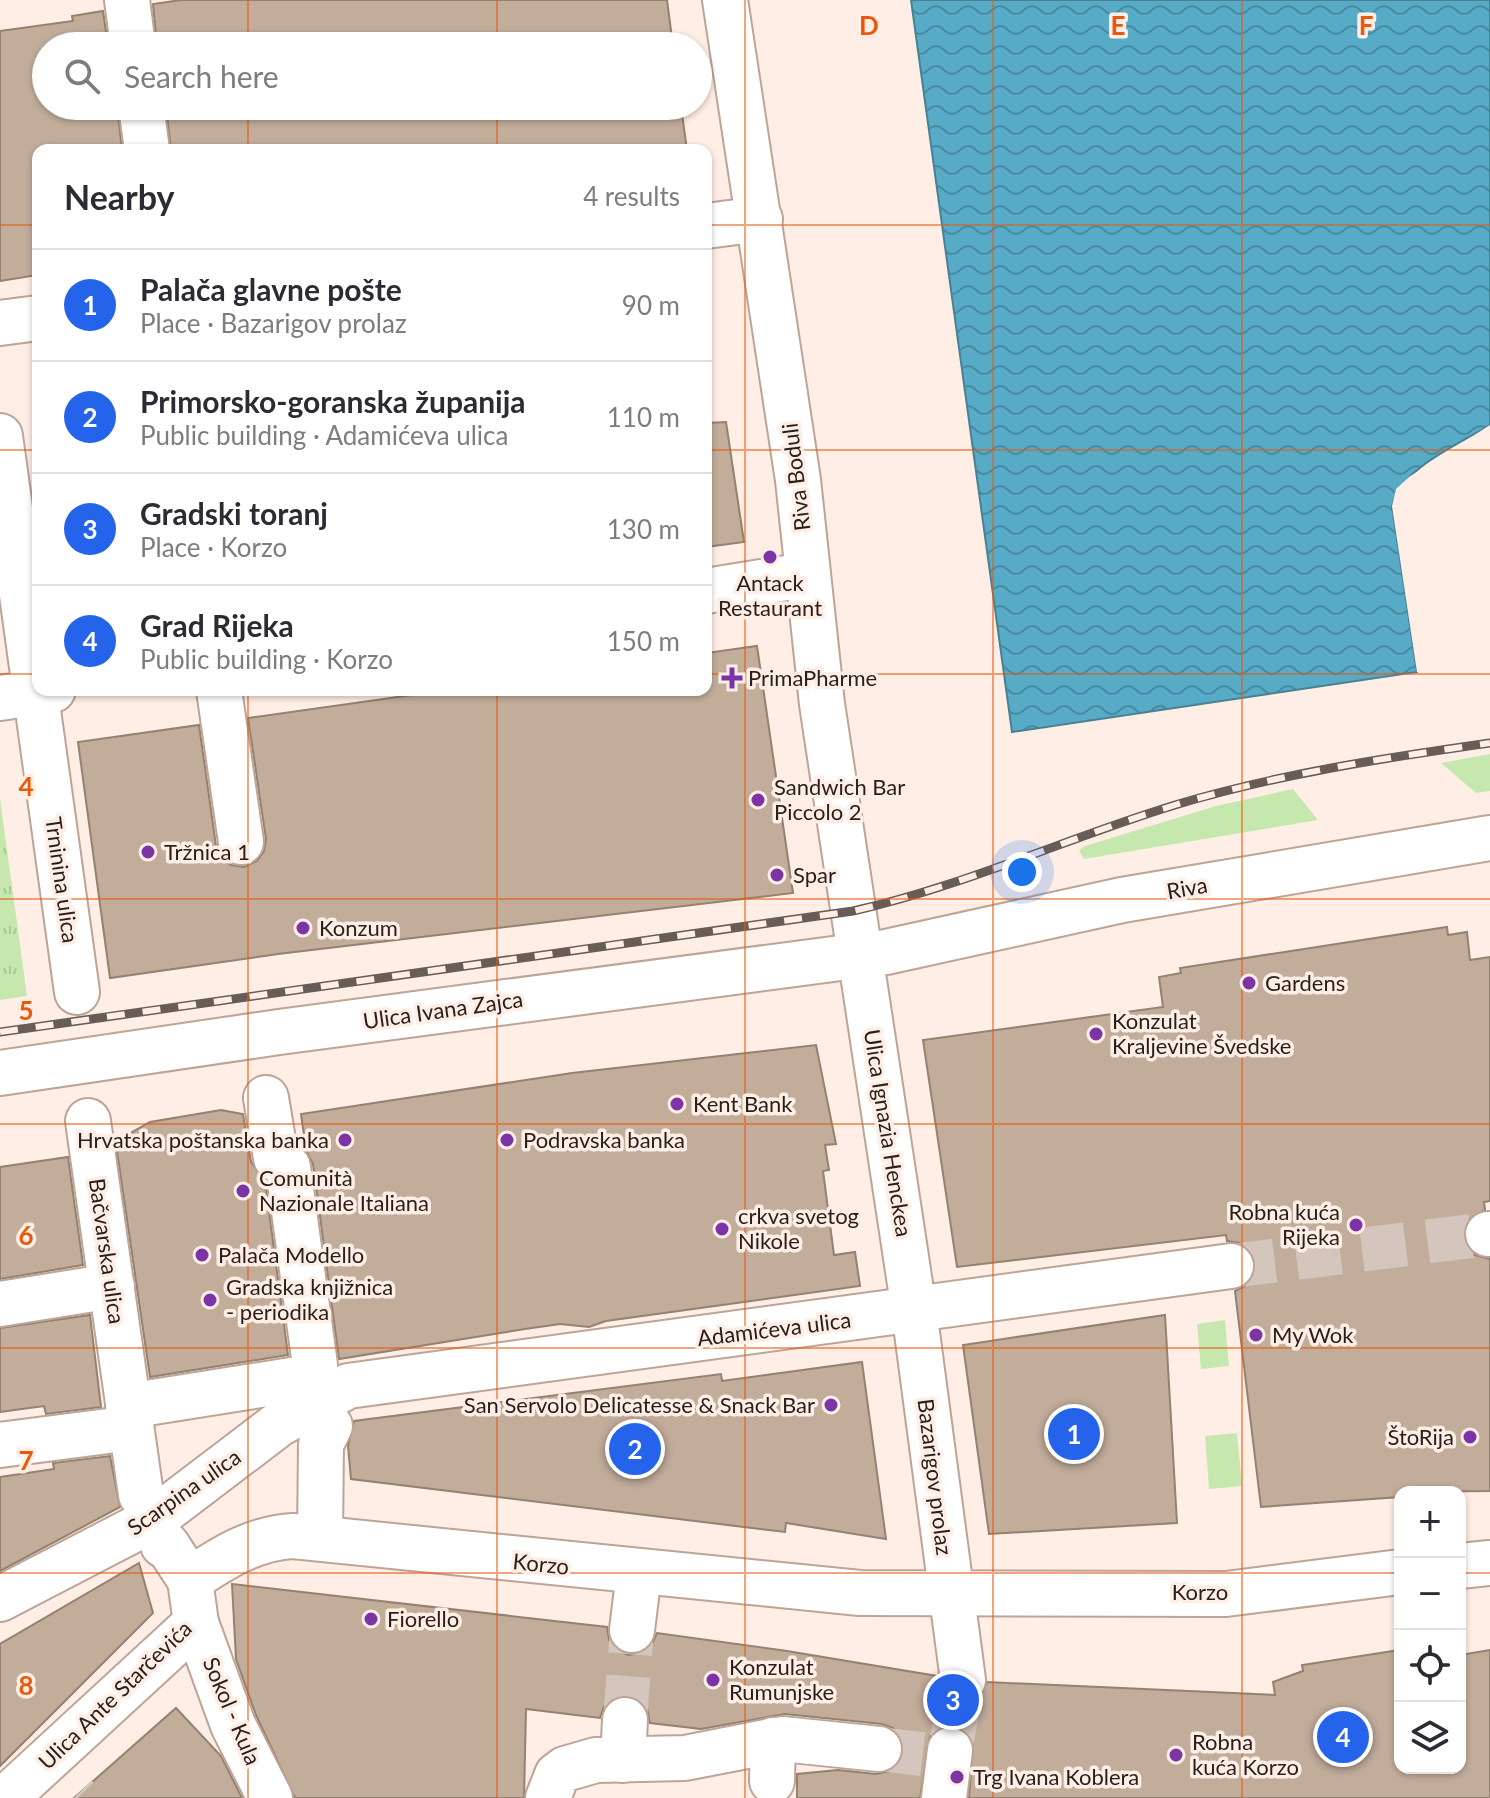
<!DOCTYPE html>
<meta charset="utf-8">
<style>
body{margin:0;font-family:Lato,sans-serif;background:#f7f7f7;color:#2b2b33}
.controls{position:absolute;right:24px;bottom:24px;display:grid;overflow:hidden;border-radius:16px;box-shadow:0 2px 6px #0004}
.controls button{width:72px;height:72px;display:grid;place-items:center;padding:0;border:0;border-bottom:2px solid #e1e1e2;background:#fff;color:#2b2b33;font:40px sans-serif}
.you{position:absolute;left:1022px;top:872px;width:28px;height:28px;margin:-20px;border:6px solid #fff;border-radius:50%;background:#1a73e8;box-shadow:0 0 0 12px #1a73e833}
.badge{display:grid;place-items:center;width:52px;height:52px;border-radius:50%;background:#2563eb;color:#fff;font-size:26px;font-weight:700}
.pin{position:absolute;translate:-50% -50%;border:4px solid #fff;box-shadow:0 2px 8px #0006}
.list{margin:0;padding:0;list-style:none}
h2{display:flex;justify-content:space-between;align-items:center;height:104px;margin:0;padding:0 32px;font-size:34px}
h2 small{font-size:26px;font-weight:400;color:#7c7c81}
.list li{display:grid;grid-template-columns:52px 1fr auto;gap:24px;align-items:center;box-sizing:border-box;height:112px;padding:0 32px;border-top:2px solid #e1e1e2}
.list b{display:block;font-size:30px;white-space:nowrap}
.list p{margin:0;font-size:26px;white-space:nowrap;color:#7c7c81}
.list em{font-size:26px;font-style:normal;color:#7c7c81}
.icon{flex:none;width:44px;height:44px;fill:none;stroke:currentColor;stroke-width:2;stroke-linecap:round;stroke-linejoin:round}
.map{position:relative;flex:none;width:1490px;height:1798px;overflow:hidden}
.search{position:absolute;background:#fff;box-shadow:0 2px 6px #0004;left:32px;top:32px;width:680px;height:88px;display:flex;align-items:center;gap:20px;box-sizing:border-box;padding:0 28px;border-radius:44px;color:#7c7c81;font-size:30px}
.panel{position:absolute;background:#fff;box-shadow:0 2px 6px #0004;left:32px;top:144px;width:680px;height:552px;border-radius:16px}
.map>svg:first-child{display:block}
.grass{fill:#c6e8af}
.park{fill:url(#park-tufts)}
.water{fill:url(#water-waves);stroke:#498193;stroke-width:2}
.pier{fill:#ffeee6}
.building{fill:#c2ad9b;stroke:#958170;stroke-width:2}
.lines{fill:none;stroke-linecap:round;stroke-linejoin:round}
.minor-tunnel{stroke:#d4c5bd;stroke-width:44;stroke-dasharray:44 22;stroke-linecap:butt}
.major-tunnel{stroke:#d4c5bd;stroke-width:44;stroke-dasharray:44 22;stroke-linecap:butt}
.minor-casing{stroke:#bda497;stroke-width:48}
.major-casing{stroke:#bda497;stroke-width:48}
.minor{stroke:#fff;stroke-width:44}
.major{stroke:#fff;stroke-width:44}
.rail-casing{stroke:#685c56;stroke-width:9}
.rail{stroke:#ffeee6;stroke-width:6;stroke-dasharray:18;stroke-linecap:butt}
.grid{fill:none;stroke:#e8590c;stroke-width:2;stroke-opacity:0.55}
.poi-dot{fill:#7b33a5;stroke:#ffeee6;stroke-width:3}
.labels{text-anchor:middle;stroke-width:7;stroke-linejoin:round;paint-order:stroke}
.street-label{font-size:22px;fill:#291f1a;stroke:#ffeee6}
.poi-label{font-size:22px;fill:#291f1a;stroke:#ffeee6;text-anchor:start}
.grid-label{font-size:26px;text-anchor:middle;font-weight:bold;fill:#e8590c;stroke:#ffeee6;stroke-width:7;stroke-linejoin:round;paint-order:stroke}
</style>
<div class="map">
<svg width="1490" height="1798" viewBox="0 0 1490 1798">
<defs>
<pattern id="park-tufts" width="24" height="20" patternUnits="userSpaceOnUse" patternTransform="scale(2)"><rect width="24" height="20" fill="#c6e8af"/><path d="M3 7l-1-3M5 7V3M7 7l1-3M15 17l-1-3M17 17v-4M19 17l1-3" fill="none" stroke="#aac796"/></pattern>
<pattern id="water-waves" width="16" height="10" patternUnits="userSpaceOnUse" patternTransform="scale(2)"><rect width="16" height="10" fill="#57abc7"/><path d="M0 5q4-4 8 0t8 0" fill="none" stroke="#488ba1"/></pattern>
</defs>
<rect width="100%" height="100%" fill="#ffeee6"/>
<g class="grass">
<polygon points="1490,754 1490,791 1476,793 1441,763"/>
<polygon points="1293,789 1318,820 1084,859 1079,850 1085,846 1216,806"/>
<polygon points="1225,1320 1229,1366 1201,1369 1197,1324"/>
<polygon points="1237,1433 1242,1486 1209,1489 1205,1436"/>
</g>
<polygon class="park" points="0,799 27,996 0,1000"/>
<path class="water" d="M911 0H1490V425C1458 445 1401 468 1392 506L1417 672 1012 732Z"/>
<polygon class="pier" points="1490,425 1490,430 1399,492 1396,506 1421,672 1417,672 1392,506 1396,489 1409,477"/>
<g class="building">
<polygon points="181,0 667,0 673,46 157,46 153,4"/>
<polygon points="103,11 108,46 46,46 46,106 117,106 122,150 38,150 38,275 0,281 0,31 73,21 72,16"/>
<polygon points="166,106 681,106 687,150 171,150"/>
<polygon points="726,422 744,542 706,547 706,423"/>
<polygon points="757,646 793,893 278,954 110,978 78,742 199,725 216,846 222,858 231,865 244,867 257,861 264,851 266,839 248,718 447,690 706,690 706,653"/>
<polygon points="1447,927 1448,935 1467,932 1470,960 1490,957 1490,1201 1484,1202 1485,1210 1467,1221 1463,1233 1466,1246 1475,1255 1490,1259 1490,1491 1400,1492 1400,1497 1261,1507 1235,1291 1247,1285 1254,1275 1256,1263 1251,1251 1240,1243 1227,1241 1226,1235 957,1267 923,1040 1163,1007 1159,977 1181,973 1180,968"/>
<polygon points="816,1045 836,1144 825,1145 829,1170 823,1171 834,1255 855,1252 860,1286 606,1321 589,1327 560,1324 525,1329 339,1359 313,1164 306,1150 301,1114 572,1073"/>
<polygon points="221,1110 243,1114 251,1162 265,1181 288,1355 150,1377 117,1151 127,1135 150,1122"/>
<polygon points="68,1157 83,1265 0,1279 0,1167"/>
<polygon points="90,1315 101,1407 46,1414 44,1406 0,1412 0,1328"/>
<polygon points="1165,1315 1177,1523 989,1534 963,1345"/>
<polygon points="862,1362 886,1539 786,1523 785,1532 351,1479 348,1446 354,1421 721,1374 722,1381"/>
<polygon points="110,1456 120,1507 0,1571 0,1477 54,1469 53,1463"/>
<polygon points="139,1563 153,1613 0,1766 0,1644"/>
<polygon points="232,1584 607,1627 609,1640 618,1650 628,1655 642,1653 652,1644 657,1633 787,1651 937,1676 944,1696 953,1703 966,1705 979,1699 987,1682 1275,1695 1273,1682 1303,1671 1302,1665 1400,1650 1400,1768 1460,1768 1460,1655 1490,1650 1490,1798 969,1798 973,1741 964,1730 952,1725 940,1727 930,1736 920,1798 797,1798 797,1774 838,1770 876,1774 890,1771 899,1764 904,1752 901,1738 893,1728 882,1724 785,1714 701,1729 650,1723 647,1708 638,1699 625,1695 613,1698 604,1706 600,1718 526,1709 524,1798 295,1798 256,1715 236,1659"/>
<polygon points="176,1708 221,1756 242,1798 74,1798"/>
</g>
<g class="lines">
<g class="minor-tunnel">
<polyline points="625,1720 632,1630"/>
<polyline points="879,1749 938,1756"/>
<polyline points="950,1750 963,1680"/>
<polyline points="76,1796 78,1798"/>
</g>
<polyline class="major-tunnel" points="1231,1266 1488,1234"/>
<g class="minor-casing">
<g id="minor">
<polyline points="127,0 133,46"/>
<polyline points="725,0 798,480 822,704 914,1310 963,1680"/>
<polyline points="141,106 147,150"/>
<polyline points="706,226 760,219"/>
<polyline points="0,323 38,318"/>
<polyline points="0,436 77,992"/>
<polyline points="706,591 805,575"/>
<polyline points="219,690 241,842"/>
<polyline points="0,698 53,690"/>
<polyline points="88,1121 141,1495"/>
<polyline points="0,1304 112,1286"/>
<polyline points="128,1406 304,1378 310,1375 315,1365 288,1167 276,1158 266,1098"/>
<polyline points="0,1445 108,1431"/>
<polyline points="320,1538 321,1444 330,1426"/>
<path d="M163 1545H167L190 1580C222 1558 254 1538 293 1536L860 1593 1226 1594 1400 1572"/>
<polyline points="1460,1566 1490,1563"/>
<polyline points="196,1623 233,1725 270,1798"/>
<polyline points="632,1630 639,1573"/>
<polyline points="623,1760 625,1720"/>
<polyline points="772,1781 773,1740"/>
<polyline points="6,1798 196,1623 190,1580"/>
<polyline points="548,1798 557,1775 565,1769 596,1760 685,1758 782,1739 879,1749"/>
<polyline points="944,1798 950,1750"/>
</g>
</g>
<g class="major-casing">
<g id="major">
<polyline points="0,1073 279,1032 886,952 1122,900 1490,838"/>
<polyline points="1488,1234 1490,1234"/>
<polyline points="0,1599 154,1519 279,1424 348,1386 1231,1266"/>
</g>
</g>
<use href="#minor" class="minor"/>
<use href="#major" class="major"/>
<g class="rail-casing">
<path id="rail" d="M0 1032 853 911C964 886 1067 838 1175 805 1278 774 1384 758 1490 743"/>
</g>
<use href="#rail" class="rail"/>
</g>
<path class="grid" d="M248 0V46M497 0V46M745 0V1798M993 0V1798M1242 0V1798M248 106V150M497 106V150M0 225H38M706 225H1490M0 450H38M706 450H1490M0 674H38M706 674H1490M248 690V1798M497 690V1798M0 899H1490M0 1124H1490M0 1348H1490M0 1573H1400M1460 1573H1490"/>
<g class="poi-dot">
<circle cx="770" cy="557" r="8"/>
<path d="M728 666h8v8h8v8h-8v8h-8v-8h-8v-8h8z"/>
<circle cx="758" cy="800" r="8"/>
<circle cx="148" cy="852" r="8"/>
<circle cx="777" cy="875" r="8"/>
<circle cx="303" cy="928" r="8"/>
<circle cx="1249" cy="983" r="8"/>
<circle cx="1096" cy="1034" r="8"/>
<circle cx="677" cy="1104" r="8"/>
<circle cx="345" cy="1140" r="8"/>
<circle cx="507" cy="1140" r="8"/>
<circle cx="243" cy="1191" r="8"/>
<circle cx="1356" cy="1225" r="8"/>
<circle cx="722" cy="1229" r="8"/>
<circle cx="202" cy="1255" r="8"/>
<circle cx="210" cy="1300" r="8"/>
<circle cx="1256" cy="1335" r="8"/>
<circle cx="831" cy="1405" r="8"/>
<circle cx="1470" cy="1437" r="8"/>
<circle cx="371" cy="1619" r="8"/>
<circle cx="713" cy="1680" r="8"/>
<circle cx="1176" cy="1755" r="8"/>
<circle cx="957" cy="1777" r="8"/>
</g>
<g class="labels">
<g class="street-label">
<text transform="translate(796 477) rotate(-97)" y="8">Riva Boduli</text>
<text transform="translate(62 880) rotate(82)" y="8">Trninina ulica</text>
<text transform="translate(1187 888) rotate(-10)" y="8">Riva</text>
<text transform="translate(443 1010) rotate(-8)" y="8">Ulica Ivana Zajca</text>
<text transform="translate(888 1133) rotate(81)" y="8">Ulica Ignazia Henckea</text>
<text transform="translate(107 1251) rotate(82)" y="8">Bačvarska ulica</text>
<text transform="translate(774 1329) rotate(-7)" y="8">Adamićeva ulica</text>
<text transform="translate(935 1477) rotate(83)" y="8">Bazarigov prolaz</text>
<text transform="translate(184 1492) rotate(-35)" y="8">Scarpina ulica</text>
<text transform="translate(541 1564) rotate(6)" y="8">Korzo</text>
<text x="1200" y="1600">Korzo</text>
<text transform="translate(115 1695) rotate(-44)" y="8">Ulica Ante Starčevića</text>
<text transform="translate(232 1711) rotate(67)" y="8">Sokol - Kula</text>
</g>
<g class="poi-label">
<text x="770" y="591" text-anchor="middle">Antack<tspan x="770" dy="25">Restaurant</tspan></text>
<text x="748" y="686">PrimaPharme</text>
<text x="774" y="795">Sandwich Bar<tspan x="774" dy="25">Piccolo 2</tspan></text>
<text x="164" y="860">Tržnica 1</text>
<text x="793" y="883">Spar</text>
<text x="319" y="936">Konzum</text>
<text x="1265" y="991">Gardens</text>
<text x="1112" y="1029">Konzulat<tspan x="1112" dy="25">Kraljevine Švedske</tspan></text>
<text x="693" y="1112">Kent Bank</text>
<text x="329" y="1148" text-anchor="end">Hrvatska poštanska banka</text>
<text x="523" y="1148">Podravska banka</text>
<text x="259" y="1186">Comunità<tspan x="259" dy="25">Nazionale Italiana</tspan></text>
<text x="1340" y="1220" text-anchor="end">Robna kuća<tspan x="1340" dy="25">Rijeka</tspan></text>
<text x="738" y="1224">crkva svetog<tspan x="738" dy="25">Nikole</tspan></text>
<text x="218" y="1263">Palača Modello</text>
<text x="226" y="1295">Gradska knjižnica<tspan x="226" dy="25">- periodika</tspan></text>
<text x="1272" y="1343">My Wok</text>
<text x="815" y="1413" text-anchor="end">San Servolo Delicatesse &amp; Snack Bar</text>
<text x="1454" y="1445" text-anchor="end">ŠtoRija</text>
<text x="387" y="1627">Fiorello</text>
<text x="729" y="1675">Konzulat<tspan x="729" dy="25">Rumunjske</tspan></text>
<text x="1192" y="1750">Robna<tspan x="1192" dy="25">kuća Korzo</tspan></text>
<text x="973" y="1785">Trg Ivana Koblera</text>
</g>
</g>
<g class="grid-label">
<text x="869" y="35">D</text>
<text x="1118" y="35">E</text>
<text x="1366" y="35">F</text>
<text x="26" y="796">4</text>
<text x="26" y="1020">5</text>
<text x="26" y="1245">6</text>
<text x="26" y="1470">7</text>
<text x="26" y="1695">8</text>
</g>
</svg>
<div class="controls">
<button>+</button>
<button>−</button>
<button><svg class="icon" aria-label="locate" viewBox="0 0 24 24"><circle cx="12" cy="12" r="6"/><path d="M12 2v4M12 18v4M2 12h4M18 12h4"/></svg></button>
<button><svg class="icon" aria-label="layers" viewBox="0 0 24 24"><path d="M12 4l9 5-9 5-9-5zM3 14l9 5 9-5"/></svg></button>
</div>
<div class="you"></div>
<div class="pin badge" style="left:1074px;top:1434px">1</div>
<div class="pin badge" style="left:635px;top:1449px">2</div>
<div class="pin badge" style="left:953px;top:1700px">3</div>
<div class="pin badge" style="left:1343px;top:1737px">4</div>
<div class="search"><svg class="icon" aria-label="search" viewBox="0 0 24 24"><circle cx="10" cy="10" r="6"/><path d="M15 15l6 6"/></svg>Search here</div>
<section class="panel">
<h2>Nearby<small>4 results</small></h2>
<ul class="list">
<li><span class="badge">1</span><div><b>Palača glavne pošte</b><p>Place · Bazarigov prolaz</p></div><em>90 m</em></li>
<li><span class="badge">2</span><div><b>Primorsko-goranska županija</b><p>Public building · Adamićeva ulica</p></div><em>110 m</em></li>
<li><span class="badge">3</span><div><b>Gradski toranj</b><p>Place · Korzo</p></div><em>130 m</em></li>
<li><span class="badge">4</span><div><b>Grad Rijeka</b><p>Public building · Korzo</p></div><em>150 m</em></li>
</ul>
</section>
</div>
